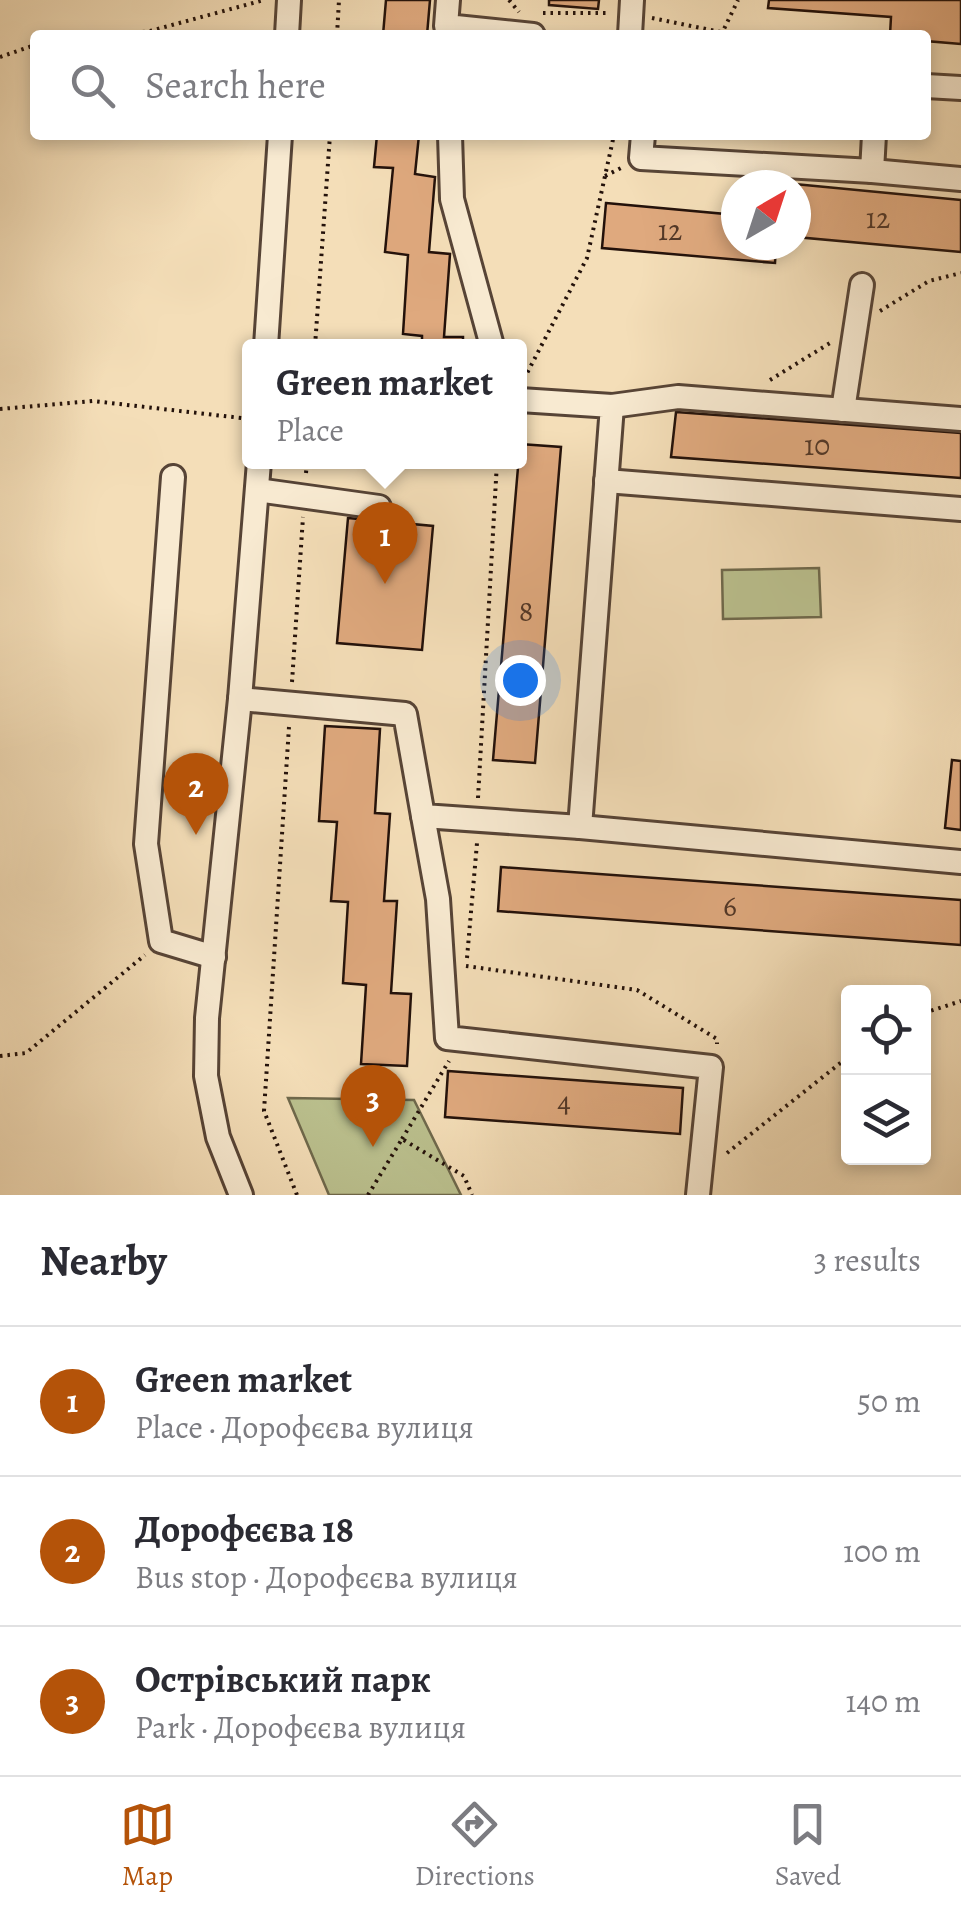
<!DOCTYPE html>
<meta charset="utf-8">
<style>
body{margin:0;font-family:Alegreya,serif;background:#f7f7f7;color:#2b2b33}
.controls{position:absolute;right:30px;bottom:30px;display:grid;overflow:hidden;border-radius:10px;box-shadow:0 5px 15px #0003}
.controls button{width:90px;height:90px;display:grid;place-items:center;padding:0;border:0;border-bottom:2px solid #e1e1e2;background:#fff;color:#2b2b33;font:50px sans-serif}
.compass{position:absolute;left:721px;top:170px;width:90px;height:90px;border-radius:50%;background:#fff;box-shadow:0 5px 15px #0003;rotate:39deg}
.you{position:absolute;left:520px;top:680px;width:35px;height:35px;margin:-25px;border:8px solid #fff;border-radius:50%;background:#1a73e8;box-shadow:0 0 0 15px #1a73e833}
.badge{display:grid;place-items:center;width:65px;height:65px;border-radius:50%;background:#b45309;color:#fff;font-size:32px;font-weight:700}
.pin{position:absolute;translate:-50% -82px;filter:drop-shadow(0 2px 5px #0008)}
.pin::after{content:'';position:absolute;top:52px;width:35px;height:30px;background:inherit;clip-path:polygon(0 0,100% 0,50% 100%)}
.popup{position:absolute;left:242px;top:339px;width:285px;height:130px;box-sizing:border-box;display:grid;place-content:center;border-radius:10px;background:#fff;filter:drop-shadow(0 2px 8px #0005);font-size:32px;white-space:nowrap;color:#7c7c81}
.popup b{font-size:38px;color:#2b2b33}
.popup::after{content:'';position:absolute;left:50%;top:100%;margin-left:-20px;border:20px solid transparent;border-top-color:#fff}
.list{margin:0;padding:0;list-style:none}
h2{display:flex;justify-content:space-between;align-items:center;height:130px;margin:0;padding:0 40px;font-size:42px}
h2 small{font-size:32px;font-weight:400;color:#7c7c81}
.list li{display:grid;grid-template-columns:65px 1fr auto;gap:30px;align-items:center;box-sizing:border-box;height:150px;padding:0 40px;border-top:2px solid #e1e1e2}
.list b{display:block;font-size:38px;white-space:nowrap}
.list p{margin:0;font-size:32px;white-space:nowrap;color:#7c7c81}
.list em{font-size:32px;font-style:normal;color:#7c7c81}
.icon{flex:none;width:55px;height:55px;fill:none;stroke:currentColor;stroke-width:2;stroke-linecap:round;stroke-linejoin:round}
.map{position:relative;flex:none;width:961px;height:1195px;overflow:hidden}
.search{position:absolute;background:#fff;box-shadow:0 5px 15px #0003;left:30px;right:30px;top:30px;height:110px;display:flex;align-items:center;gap:25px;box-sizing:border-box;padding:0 35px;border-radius:10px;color:#7c7c81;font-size:38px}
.sheet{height:580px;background:#fff}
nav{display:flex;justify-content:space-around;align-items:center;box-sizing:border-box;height:140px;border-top:2px solid #e1e1e2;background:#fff;font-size:28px;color:#7c7c81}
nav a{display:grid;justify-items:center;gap:5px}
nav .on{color:#b45309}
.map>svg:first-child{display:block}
.green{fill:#bbc18f;stroke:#6f694c;stroke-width:2.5}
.building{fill:#dfa97e;stroke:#23110a;stroke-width:2.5}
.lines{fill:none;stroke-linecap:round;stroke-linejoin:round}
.minor-casing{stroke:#574436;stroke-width:28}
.path{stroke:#23110a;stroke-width:4;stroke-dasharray:2.5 5;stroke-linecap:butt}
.minor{stroke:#f8ead1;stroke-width:22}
.labels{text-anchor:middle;stroke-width:9;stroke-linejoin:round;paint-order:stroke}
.number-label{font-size:30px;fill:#523727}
</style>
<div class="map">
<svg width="961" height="1195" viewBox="0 0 961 1195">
<rect width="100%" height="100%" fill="#f4deb8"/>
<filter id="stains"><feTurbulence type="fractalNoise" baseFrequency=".002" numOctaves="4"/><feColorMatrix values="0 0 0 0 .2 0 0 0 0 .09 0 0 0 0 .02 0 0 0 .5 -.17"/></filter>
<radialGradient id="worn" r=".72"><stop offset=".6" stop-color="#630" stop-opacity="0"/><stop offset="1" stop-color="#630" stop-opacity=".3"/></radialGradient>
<g class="green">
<polygon points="819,568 821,617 723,619 722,570"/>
<polygon points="288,1098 414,1100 461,1195 329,1195"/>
</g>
<g class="building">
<polygon points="386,0 430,0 427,35 383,35"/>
<polygon points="549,0 599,0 598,9 549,5"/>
<polygon points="769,0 961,0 961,44 926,41 926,35 890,35 891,17 768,8"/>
<polygon points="377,135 419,135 415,174 435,177 429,252 450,254 444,337 463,337 463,346 422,346 422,336 403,334 408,255 385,252 393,168 374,167"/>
<polygon points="784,183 961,200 961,252 796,237 796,185"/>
<polygon points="606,203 736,215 736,245 776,245 775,263 602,248"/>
<polygon points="676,412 961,433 961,478 671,457"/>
<polygon points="520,444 561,447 535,763 493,760"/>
<polygon points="348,518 433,526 422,650 337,643"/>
<polygon points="325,726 380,729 375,813 390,814 384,901 397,901 391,993 411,994 407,1066 361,1064 366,985 343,983 348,902 331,901 337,822 319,821"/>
<polygon points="952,760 961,761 961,830 945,828"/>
<polygon points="501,867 961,900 961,945 498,911"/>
<polygon points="448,1071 683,1088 680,1134 445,1117"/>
</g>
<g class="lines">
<g class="minor-casing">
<g id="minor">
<polyline points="448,0 446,26 533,35"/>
<polyline points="287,35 289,0"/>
<polyline points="630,35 632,0"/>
<polyline points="926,86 961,88"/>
<polyline points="450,135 452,199 492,346"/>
<polyline points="643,135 641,158 872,171 874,135"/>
<polyline points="872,171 961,179"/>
<polyline points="266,346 280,135"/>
<polyline points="612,406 678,397 961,419"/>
<polyline points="843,410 862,285"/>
<polyline points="173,477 146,844 161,941 214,957"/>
<polyline points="606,481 961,509"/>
<polyline points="257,490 379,507"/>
<polyline points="240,699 405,714 423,816 580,827 612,406 520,400"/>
<polyline points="423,816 438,899 447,1038 711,1067 698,1195"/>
<polyline points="580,827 961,862"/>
<polyline points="241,1195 218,1137 206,1076 207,1018 240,699 259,462"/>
</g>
</g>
<g class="path">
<polyline points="509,0 519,12"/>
<polyline points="543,13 608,13"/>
<polyline points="652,18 735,35"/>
<polyline points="120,35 150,31 264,0"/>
<polyline points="337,35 339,0"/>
<polyline points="721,35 738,0"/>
<polyline points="0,57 35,45"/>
<polyline points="605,176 623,167"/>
<polyline points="880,311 929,281 961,273"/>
<polyline points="315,346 330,135"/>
<polyline points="524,379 587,258 614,135"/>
<polyline points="770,380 830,343"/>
<polyline points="0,409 93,401 250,419"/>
<polyline points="306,473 307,462"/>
<polyline points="292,682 303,517"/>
<polyline points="289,727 264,1111 297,1195"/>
<polyline points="478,798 497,462"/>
<polyline points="467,958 477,843"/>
<polyline points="466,966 637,990 717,1039 717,1044"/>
<polyline points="924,1013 961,1001"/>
<polyline points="0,1056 26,1053 145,955"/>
<polyline points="402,1139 449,1061"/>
<polyline points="727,1153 848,1057"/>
<polyline points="368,1195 402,1139 464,1176 472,1195"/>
</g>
<use href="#minor" class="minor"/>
</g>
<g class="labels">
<g class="number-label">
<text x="878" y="228">12</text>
<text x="670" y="240">12</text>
<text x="817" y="455">10</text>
<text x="526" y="621">8</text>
<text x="730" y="916">6</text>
<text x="564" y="1112">4</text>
</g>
</g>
<rect width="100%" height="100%" filter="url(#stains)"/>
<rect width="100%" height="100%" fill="url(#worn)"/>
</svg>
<div class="controls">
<button><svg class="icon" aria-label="locate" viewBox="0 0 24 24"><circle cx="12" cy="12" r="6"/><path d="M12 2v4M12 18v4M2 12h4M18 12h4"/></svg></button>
<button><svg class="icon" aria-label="layers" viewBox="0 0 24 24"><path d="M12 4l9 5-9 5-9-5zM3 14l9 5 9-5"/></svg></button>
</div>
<svg class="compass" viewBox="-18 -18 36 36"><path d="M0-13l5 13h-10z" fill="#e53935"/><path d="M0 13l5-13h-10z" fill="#7c7c81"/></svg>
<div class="you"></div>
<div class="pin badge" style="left:385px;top:584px">1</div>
<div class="popup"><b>Green market</b>Place</div>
<div class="pin badge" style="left:196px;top:835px">2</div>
<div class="pin badge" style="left:373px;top:1147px">3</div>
<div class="search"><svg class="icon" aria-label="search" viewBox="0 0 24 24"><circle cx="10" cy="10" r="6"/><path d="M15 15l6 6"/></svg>Search here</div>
</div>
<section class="sheet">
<h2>Nearby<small>3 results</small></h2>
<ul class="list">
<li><span class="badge">1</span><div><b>Green market</b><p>Place · Дорофєєва вулиця</p></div><em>50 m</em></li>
<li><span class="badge">2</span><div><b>Дорофєєва 18</b><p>Bus stop · Дорофєєва вулиця</p></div><em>100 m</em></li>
<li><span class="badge">3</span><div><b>Острівський парк</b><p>Park · Дорофєєва вулиця</p></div><em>140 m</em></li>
</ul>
</section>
<nav>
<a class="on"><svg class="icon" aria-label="map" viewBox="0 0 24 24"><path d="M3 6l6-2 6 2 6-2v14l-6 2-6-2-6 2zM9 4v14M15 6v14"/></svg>Map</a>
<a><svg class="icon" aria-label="directions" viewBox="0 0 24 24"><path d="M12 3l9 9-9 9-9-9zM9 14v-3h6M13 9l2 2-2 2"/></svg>Directions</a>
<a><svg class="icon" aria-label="saved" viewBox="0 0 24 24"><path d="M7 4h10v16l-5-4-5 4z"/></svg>Saved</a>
</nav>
